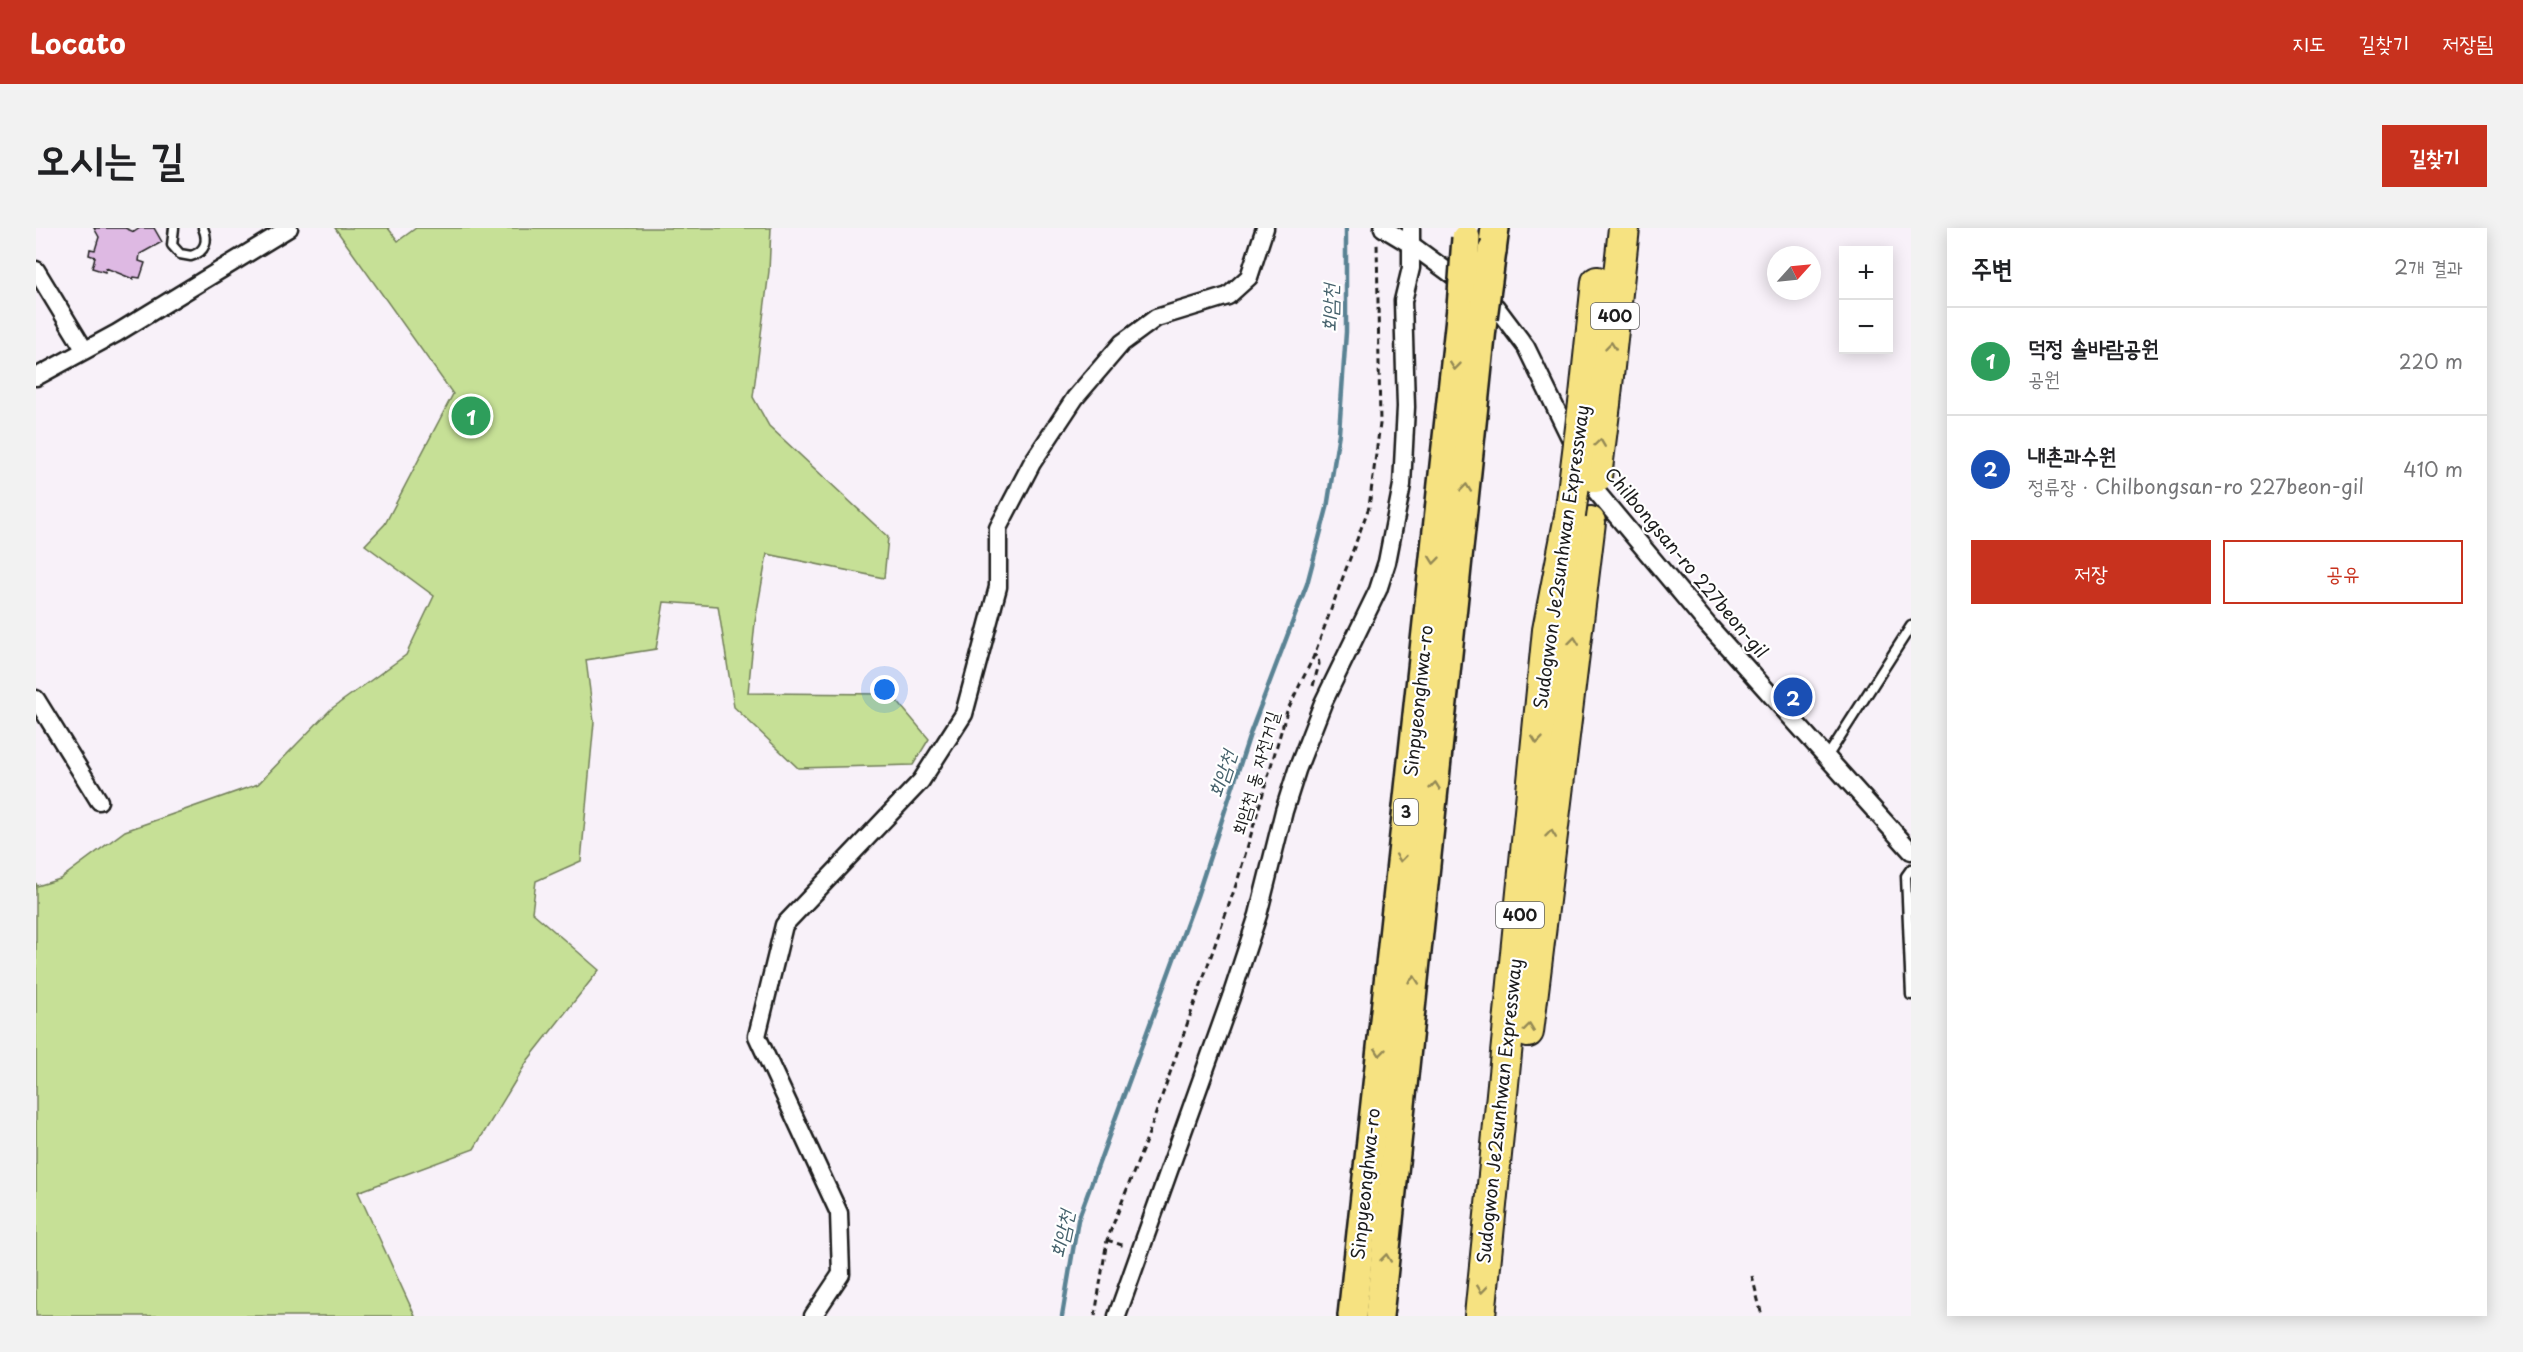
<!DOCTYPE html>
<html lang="ko">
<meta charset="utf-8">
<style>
body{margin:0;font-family:"Playpen Sans","Poor Story",sans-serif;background:#f2f2f2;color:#202124}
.controls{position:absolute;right:18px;top:18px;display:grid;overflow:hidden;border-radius:0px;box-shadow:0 3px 15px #0003}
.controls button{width:54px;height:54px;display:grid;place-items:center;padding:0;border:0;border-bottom:2px solid #e0e0e0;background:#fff;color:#202124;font:30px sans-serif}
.compass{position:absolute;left:1731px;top:18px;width:54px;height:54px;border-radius:50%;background:#fff;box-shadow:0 3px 15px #0003;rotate:63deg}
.you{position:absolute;left:849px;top:462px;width:21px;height:21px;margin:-15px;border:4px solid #fff;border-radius:50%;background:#1a73e8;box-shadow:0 0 0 9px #1a73e833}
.badge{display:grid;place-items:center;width:39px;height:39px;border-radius:50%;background:#c8321e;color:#fff;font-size:20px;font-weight:700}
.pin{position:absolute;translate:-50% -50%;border:3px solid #fff;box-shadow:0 2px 6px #0006}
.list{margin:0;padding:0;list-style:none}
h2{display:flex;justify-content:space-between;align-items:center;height:78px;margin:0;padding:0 24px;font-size:26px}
h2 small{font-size:20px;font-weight:400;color:#757577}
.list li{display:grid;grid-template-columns:39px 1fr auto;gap:18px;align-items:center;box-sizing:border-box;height:108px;padding:0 24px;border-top:2px solid #e0e0e0}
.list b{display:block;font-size:22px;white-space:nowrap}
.list p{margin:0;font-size:20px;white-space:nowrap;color:#757577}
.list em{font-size:20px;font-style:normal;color:#757577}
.actions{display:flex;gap:12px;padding:18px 24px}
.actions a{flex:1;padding:14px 0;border:2px solid #c8321e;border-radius:0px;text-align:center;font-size:21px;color:#c8321e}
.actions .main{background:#c8321e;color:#fff}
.map{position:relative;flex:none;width:1875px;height:1088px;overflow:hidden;border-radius:0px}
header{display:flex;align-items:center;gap:36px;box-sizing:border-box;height:84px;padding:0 30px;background:#c8321e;color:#fff}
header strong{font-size:28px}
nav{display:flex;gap:33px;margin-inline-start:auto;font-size:21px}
.intro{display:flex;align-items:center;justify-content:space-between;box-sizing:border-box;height:144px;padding:0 36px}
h1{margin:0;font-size:42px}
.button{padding:15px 27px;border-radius:0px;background:#c8321e;color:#fff;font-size:21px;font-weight:700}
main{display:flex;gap:36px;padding:0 36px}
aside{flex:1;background:#fff;border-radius:0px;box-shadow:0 3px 15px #0003}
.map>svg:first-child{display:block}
.green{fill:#c6e096;stroke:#717e59;stroke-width:1.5}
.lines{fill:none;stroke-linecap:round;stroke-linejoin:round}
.stream{stroke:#5a8394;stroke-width:4.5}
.building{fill:#deb9e3;stroke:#1c1c1c;stroke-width:1.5}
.service-casing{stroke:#1c1c1c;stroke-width:13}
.minor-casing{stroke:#1c1c1c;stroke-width:21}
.trunk-casing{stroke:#1c1c1c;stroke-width:32}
.motorway-casing{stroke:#1c1c1c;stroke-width:34}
.path{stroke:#1c1c1c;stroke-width:3;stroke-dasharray:6 4.5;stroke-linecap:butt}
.service{stroke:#fff;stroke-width:8}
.minor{stroke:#fff;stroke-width:16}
.trunk{stroke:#f6e281;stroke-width:27}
.motorway{stroke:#f6e281;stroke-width:30}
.trunk-bridge-casing{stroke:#1c1c1c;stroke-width:32;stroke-linecap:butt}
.motorway-bridge-casing{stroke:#1c1c1c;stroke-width:34;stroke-linecap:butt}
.trunk-bridge{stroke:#f6e281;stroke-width:27}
.motorway-bridge{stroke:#f6e281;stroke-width:30}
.oneway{stroke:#948954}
.labels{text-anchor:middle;stroke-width:4.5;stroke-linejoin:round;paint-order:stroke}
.shield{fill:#fff;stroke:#606060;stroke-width:1.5}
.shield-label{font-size:16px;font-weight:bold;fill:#1c1c1c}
.street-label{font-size:18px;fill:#1c1c1c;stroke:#fff}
.water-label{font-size:20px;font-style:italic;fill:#45616c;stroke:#fff}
</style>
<header>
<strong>Locato</strong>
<nav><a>지도</a><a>길찾기</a><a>저장됨</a></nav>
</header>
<div class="intro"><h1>오시는 길</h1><a class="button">길찾기</a></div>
<main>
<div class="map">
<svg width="1875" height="1088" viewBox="0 0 1875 1088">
<rect width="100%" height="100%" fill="#f8f1f9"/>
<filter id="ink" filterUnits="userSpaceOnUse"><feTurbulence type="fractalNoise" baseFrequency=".0167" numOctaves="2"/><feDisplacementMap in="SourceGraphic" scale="12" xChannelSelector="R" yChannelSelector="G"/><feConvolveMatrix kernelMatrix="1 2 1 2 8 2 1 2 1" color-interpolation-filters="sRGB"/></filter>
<g filter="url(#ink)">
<polygon class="green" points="299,0 352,0 362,13 380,0 735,0 733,43 717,169 733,198 852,309 848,350 731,326 719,394 712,465 855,466 893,511 877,537 762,540 698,479 682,378 628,374 620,421 550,432 558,494 545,633 500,653 496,684 563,742 492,832 438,921 322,964 379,1088 0,1088 0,655 1,658 24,651 89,603 222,556 295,481 370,427 398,368 329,317 349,296 417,166"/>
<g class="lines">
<polyline class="stream" points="1026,1088 1042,992 1161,668 1215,503 1271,356 1291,280 1303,205 1310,104 1310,0"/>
</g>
<polygon class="building" points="58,0 89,0 98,4 104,0 118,0 126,14 104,26 103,33 109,35 104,50 98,49 97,51 70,40 69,44 56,40 59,29 53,27 54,21 59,22 63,9"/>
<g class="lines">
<g class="service-casing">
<g id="service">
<path d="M138 0 136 17 144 26 155 28C169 24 173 13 167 0"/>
<polyline points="1791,529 1875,398"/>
<polyline points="1875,641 1870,648 1875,767"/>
</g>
</g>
<g class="minor-casing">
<g id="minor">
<polyline points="1347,0 1377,18 1460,79 1490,119 1539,220"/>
<polyline points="0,42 48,121"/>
<polyline points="0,149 81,105 253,0"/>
<polyline points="1550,244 1559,262 1671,396 1875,623"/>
<polyline points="0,471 63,573"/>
<polyline points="777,1088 805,1046 803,985 721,808 748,697 885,553 928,486 962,359 962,300 996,235 1039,170 1086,115 1120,90 1192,68 1213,49 1229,0"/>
<polyline points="1081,1088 1195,769 1222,687 1248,583 1261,542 1287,475 1342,362 1351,334 1366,257 1370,179 1367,73 1375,40 1375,0"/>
</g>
</g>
<g class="trunk-casing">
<g id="trunk">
<polyline points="1456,23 1459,0"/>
<polyline points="1316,1088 1425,80"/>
<polyline points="1343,1088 1447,90"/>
</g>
</g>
<g class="motorway-casing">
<g id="motorway">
<polyline points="1549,167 1561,54"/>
<polyline points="1569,176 1588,0"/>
<polyline points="1492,804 1554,294"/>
<polyline points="1444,1088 1512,402 1534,288"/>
</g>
</g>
<g class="path">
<polyline points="1277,458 1283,436 1282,429 1278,427"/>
<polyline points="1071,1012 1089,1018"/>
<polyline points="1716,1048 1726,1088"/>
<polyline points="1059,1088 1071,1012 1113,905 1202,651 1251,483 1277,430 1333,279 1344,196 1341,13"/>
</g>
<use href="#service" class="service"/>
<use href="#minor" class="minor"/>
<use href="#trunk" class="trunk"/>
<use href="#motorway" class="motorway"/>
<g class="trunk-bridge-casing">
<g id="trunk-bridge">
<polyline points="1425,80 1430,10"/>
<polyline points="1447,90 1456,23"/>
</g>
</g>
<g class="motorway-bridge-casing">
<g id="motorway-bridge">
<polyline points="1560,249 1569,176"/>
<polyline points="1534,288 1549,167"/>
</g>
</g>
<use href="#trunk-bridge" class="trunk-bridge"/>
<use href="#motorway-bridge" class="motorway-bridge"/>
</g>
<defs><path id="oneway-chevron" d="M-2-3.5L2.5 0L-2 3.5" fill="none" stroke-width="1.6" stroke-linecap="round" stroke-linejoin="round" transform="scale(1.5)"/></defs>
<g class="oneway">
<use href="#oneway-chevron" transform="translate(1575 118) rotate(-84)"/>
<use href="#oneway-chevron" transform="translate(1419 138) rotate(96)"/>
<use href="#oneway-chevron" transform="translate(1564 215) rotate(-82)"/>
<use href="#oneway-chevron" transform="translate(1430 260) rotate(-84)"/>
<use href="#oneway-chevron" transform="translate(1398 332) rotate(96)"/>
<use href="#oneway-chevron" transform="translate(1538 413) rotate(-83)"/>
<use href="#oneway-chevron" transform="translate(1501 512) rotate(96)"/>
<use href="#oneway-chevron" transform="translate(1399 558) rotate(-84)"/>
<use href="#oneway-chevron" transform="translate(1515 606) rotate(-83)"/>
<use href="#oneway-chevron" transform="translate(1365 630) rotate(96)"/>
<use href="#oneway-chevron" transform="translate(1378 752) rotate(-84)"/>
<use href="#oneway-chevron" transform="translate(1493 800) rotate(-83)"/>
<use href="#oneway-chevron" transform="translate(1344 824) rotate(96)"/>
<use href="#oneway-chevron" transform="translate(1350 1030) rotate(-84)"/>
<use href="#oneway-chevron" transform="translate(1446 1061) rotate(96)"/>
</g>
</g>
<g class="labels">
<g class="shield">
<rect x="1555" y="75" width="48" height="26" rx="4.5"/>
<rect x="1358" y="571" width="24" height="26" rx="4.5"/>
<rect x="1460" y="674" width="48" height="26" rx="4.5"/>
</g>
<g class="shield-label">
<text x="1579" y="94">400</text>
<text x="1370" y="590">3</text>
<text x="1484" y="693">400</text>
</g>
<g class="street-label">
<text transform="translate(1526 329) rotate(-82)" y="6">Sudogwon Je2sunhwan Expressway</text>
<text transform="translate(1650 335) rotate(50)" y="6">Chilbongsan-ro 227beon-gil</text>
<text transform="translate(1383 473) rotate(-84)" y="6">Sinpyeonghwa-ro</text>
<text transform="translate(1220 545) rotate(-74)" y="6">회암천 동 자전거길</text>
<text transform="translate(1464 883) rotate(-84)" y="6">Sudogwon Je2sunhwan Expressway</text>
<text transform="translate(1330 956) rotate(-84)" y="6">Sinpyeonghwa-ro</text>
</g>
<g class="water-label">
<text transform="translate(1294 80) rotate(-89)" y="7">회암천</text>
<text transform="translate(1186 546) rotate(-72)" y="7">회암천</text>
<text transform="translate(1026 1006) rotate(-78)" y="7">회암천</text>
</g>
</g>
</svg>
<div class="controls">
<button>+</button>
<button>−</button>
</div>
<svg class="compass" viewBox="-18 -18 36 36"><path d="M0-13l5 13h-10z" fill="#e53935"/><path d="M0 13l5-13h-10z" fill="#757577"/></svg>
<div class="you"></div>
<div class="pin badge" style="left:435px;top:188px;background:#2e9e5b">1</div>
<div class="pin badge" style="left:1757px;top:469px;background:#1a4fb4">2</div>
</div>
<aside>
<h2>주변<small>2개 결과</small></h2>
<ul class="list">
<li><span class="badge" style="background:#2e9e5b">1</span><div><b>덕정 솔바람공원</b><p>공원</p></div><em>220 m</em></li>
<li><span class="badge" style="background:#1a4fb4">2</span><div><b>내촌과수원</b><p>정류장 · Chilbongsan-ro 227beon-gil</p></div><em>410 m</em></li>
</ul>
<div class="actions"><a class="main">저장</a><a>공유</a></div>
</aside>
</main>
